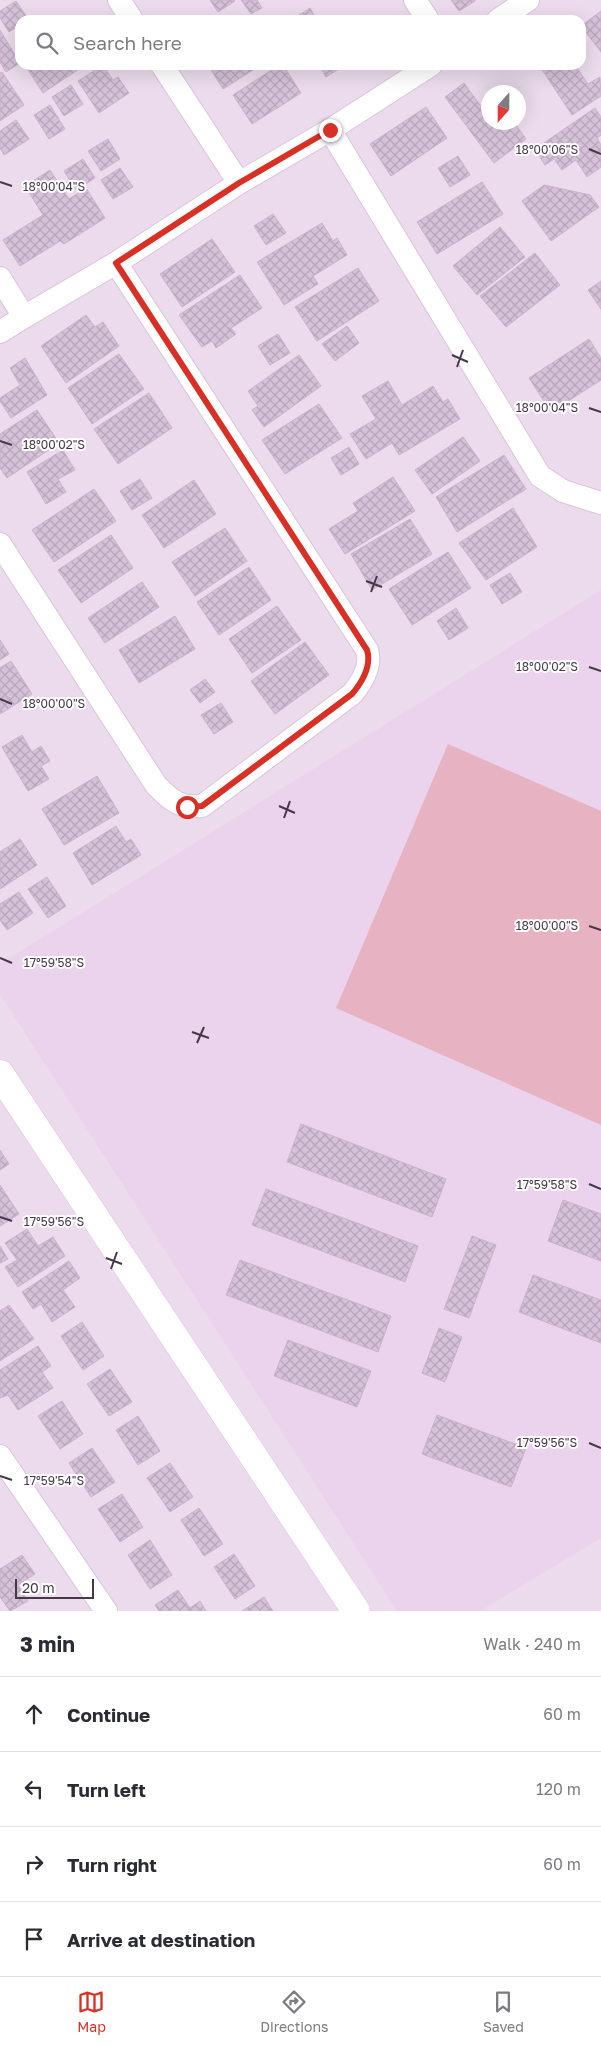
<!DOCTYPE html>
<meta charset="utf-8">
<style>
body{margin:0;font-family:"Golos Text",sans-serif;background:#f2f2f3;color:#2b2b33}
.compass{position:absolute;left:481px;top:85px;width:45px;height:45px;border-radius:50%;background:#fff;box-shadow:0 5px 20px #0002;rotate:201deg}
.scale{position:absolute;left:15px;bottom:12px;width:79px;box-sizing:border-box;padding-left:5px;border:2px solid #453747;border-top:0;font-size:14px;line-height:18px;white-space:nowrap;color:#453747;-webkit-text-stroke:4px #fff;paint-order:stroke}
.stop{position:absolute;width:15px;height:15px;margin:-11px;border:4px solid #d93025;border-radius:50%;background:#fff}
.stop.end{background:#d93025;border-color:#fff;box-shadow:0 1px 5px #0008}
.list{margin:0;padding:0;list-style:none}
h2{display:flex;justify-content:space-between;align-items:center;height:65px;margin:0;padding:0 20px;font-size:21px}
h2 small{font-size:16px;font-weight:400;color:#7c7c81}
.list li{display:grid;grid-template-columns:32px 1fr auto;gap:15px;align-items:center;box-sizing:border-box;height:75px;padding:0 20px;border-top:1px solid #e1e1e2}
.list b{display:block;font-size:19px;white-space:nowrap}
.list em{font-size:16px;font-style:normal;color:#7c7c81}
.icon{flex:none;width:28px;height:28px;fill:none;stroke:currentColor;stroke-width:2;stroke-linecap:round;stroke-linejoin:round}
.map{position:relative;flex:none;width:601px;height:1611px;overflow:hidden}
.search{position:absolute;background:#fff;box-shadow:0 5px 20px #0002;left:15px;right:15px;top:15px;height:55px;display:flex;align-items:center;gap:12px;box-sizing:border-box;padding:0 18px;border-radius:15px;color:#7c7c81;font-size:19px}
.sheet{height:365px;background:#fff}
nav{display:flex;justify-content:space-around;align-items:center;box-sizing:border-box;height:70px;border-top:1px solid #e1e1e2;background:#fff;font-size:14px;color:#7c7c81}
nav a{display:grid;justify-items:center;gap:2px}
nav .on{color:#d93025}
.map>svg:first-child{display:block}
.residential{fill:#ebdbec;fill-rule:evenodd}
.education{fill:#ecd3ed}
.grass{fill:#e7b2c1}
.building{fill:url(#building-cross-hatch);stroke:#ccb1d0}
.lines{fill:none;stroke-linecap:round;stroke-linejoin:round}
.minor-casing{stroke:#d9c5da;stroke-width:24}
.tertiary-casing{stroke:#d9c5da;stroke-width:29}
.minor{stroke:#fff;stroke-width:22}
.tertiary{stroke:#fff;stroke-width:28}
.route{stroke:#d93025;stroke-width:6}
.ticks{fill:none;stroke:#453747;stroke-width:2}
.ticks-label{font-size:12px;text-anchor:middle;fill:#453747;stroke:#fff;stroke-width:4;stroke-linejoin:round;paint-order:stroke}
</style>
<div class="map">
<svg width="601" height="1611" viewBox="0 0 601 1611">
<defs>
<pattern id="building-cross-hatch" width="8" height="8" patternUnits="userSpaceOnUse" patternTransform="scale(1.25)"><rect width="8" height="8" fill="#d5c1d8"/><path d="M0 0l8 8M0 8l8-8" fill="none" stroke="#b8a6bb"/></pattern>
</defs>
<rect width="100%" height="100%" fill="#f3e8f4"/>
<path class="residential" d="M0 0H601V1611H0ZM20 20H581V65H20ZM488 92H518V122H488Z"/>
<polygon class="education" points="601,590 601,1538 480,1611 397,1611 0,994 0,964"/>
<polygon class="grass" points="448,744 601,811 601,1125 336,1008"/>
<g class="building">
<polygon points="210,0 234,0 235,1 218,12"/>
<polygon points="241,0 257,0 262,8 251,14"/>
<polygon points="451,0 475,0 475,1 459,11"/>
<polygon points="16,1 29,20 20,20 20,25 9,32 0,18 0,11"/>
<polygon points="310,8 317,20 293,20 293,19"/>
<polygon points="601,11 601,52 581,26"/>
<polygon points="0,30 20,63 6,72 0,62"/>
<polygon points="25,65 85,65 43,93"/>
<polygon points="103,65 113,80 118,77 129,93 99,113 78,81"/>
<polygon points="208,65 261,65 223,89"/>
<polygon points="279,65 283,65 301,93 252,124 233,95"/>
<polygon points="319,65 345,65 326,77"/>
<polygon points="539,65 575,65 588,84 600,77 601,96 572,115"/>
<polygon points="2,72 24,105 0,121 0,73"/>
<polygon points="464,83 488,116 488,122 514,122 526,139 494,163 445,97"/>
<polygon points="71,85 83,104 64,116 52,97"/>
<polygon points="50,105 65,129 49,139 34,115"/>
<polygon points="426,107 447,138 391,176 370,144"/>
<polygon points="595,108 601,117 601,135 597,138 601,145 601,167 587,177 576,160 562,170 554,159 545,165 535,149"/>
<polygon points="16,120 29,139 4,155 0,148 0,131"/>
<polygon points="108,139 120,159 101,171 88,151"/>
<polygon points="458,156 470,175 450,187 438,168"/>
<polygon points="83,159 95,178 76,190 64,171"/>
<polygon points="120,168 133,187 113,199 101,180"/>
<polygon points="50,170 69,199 86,188 105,218 64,244 60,241 20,266 3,240 43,215 25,186"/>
<polygon points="482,182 503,214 437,254 417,222"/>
<polygon points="544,185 590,195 599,207 551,241 522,201"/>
<polygon points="273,214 286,233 266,245 254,226"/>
<polygon points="322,223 333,241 337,238 347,255 313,276 318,284 284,305 257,262"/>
<polygon points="500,227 525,257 477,295 453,266"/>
<polygon points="212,239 235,272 182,307 160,274"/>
<polygon points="535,253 560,285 506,327 480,296"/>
<polygon points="358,268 379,301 317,341 295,307"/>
<polygon points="240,275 262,308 231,328 236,334 216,348 212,341 202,347 179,315"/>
<polygon points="601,281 601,309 588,290"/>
<polygon points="86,315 95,327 103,322 119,346 66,383 41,346"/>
<polygon points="347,326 359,343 335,361 322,344"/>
<polygon points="278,334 290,353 270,365 258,346"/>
<polygon points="589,339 601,358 601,380 551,412 529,378"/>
<polygon points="119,354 144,389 92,424 68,388"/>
<polygon points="299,355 321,386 264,427 252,410 258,406 248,391"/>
<polygon points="25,358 47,395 11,418 0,401 0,398 20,385 10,368"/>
<polygon points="388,381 402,405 433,386 443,402 448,399 460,419 399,455 392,443 366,459 350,434 376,419 362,396"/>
<polygon points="149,393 172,428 118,464 94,429"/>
<polygon points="319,404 342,438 285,474 262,440"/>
<polygon points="37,410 59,443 7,478 0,468 0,434"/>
<polygon points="463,437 480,461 432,494 415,470"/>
<polygon points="349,447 359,464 341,475 331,458"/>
<polygon points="63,450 75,470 58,479 66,492 46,504 27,472"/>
<polygon points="504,455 526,489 457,532 436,497"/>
<polygon points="393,477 415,511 345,554 329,529 358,511 353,503"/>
<polygon points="140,479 152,498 132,510 120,491"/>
<polygon points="194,480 216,514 164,548 142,515"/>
<polygon points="94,489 116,521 54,562 32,530"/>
<polygon points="513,508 537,547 486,580 459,543"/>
<polygon points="410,519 432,554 372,590 351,554"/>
<polygon points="225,528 247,561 195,596 172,562"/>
<polygon points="111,535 133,568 81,603 58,570"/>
<polygon points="448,552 471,588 412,625 389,589"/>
<polygon points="249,567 271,600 219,635 197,602"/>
<polygon points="510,573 522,592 502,604 490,585"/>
<polygon points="142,582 159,607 105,643 88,618"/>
<polygon points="277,606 301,640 252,673 229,639"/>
<polygon points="456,608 468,628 449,640 437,621"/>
<polygon points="175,616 195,649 139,683 119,650"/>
<polygon points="0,640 9,654 0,660"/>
<polygon points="305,642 329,675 275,714 251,681"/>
<polygon points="11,661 32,694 0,714 0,668"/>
<polygon points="205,679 215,692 200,703 190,690"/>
<polygon points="221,703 233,722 214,734 201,715"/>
<polygon points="22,735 32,752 41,746 50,761 41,766 49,779 28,791 2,747"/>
<polygon points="97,776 119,813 64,845 42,809"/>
<polygon points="116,826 126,842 131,839 141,855 92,885 73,853"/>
<polygon points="20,839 37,865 0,889 0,852"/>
<polygon points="47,877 66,906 48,918 28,889"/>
<polygon points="19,892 33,913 7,930 0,920 0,904"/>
<polygon points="301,1124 446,1179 432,1217 287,1162"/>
<polygon points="0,1150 9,1164 0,1170"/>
<polygon points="0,1185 19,1214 0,1226"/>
<polygon points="266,1189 418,1246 405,1282 252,1225"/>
<polygon points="563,1200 601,1214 601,1261 548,1241"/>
<polygon points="27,1229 38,1246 53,1237 65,1256 18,1287 5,1267 17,1260 5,1243"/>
<polygon points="472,1236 496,1245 469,1318 444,1309"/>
<polygon points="0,1246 8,1259 0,1263"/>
<polygon points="240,1260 391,1316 378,1352 226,1295"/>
<polygon points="69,1261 80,1278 63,1290 75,1307 52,1322 41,1304 33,1309 22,1292"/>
<polygon points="533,1275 601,1300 601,1343 519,1312"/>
<polygon points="9,1305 34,1339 0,1361 0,1311"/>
<polygon points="82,1322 104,1356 83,1370 61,1336"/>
<polygon points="439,1328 462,1337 445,1382 422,1373"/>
<polygon points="288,1340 371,1371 357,1407 274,1376"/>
<polygon points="38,1346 51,1366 42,1372 53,1388 18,1410 8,1395 0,1398 0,1370"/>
<polygon points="110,1369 132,1402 109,1416 87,1384"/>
<polygon points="62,1401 83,1434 60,1449 38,1416"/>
<polygon points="437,1415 526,1448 511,1487 422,1454"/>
<polygon points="138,1416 160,1451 138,1465 116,1430"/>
<polygon points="92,1448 115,1482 91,1497 69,1463"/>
<polygon points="170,1463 193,1497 170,1512 147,1478"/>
<polygon points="122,1494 143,1527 120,1542 98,1509"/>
<polygon points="199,1508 223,1544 204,1556 181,1520"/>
<polygon points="150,1540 172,1575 150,1589 128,1555"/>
<polygon points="234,1554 255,1586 235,1599 214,1567"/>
<polygon points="22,1555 35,1574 18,1585 28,1601 10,1611 0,1597 0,1569"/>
<polygon points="178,1590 190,1608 200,1601 206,1611 159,1611 155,1605"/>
<polygon points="264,1597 273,1611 242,1611"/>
</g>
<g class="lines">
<g class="minor-casing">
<g id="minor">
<polyline points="119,0 132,20"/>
<polyline points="415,0 428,20"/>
<polyline points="498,20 528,0"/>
<polyline points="162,65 239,183"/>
<polyline points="330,130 540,476 563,491 601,503"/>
<polyline points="0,278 24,317"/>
<polyline points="0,332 24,317 116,263 239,183 330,130 431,65"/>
<path d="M0 544 156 785C171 801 180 808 202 806L352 694C362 682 372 666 367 650L116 263"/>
<polyline points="0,1456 106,1611"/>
</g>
</g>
<g class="tertiary-casing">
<polyline id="tertiary" points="0,1074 356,1611"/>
</g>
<use href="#minor" class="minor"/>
<use href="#tertiary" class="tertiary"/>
</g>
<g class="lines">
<path class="route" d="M187 807 202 806 352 694C362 682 372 666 367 650L116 263 239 183 330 130"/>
</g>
<path class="ticks" d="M589 149 601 154M0 182 12 186M452 355 468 362M457 367 463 350M589 408 601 412M0 441 12 445M366 581 382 587M371 592 377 576M589 667 601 671M0 699 12 704M279 806 295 813M284 818 290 801M589 926 601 930M0 958 12 963M192 1032 209 1038M197 1043 204 1027M589 1184 601 1189M0 1217 12 1221M106 1258 122 1264M111 1269 117 1252M589 1443 601 1448M0 1476 12 1480"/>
<g class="ticks-label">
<text x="547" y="154">18°00'06"S</text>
<text x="54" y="191">18°00'04"S</text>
<text x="547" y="412">18°00'04"S</text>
<text x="54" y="449">18°00'02"S</text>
<text x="547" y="671">18°00'02"S</text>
<text x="54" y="708">18°00'00"S</text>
<text x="547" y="930">18°00'00"S</text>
<text x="54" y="967">17°59'58"S</text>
<text x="547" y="1189">17°59'58"S</text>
<text x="54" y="1226">17°59'56"S</text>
<text x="547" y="1447">17°59'56"S</text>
<text x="54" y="1485">17°59'54"S</text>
</g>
</svg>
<svg class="compass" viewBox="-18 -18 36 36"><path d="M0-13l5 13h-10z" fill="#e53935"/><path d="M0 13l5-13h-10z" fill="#7c7c81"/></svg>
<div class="scale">20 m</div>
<div class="stop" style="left:187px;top:807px"></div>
<div class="stop end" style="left:330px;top:130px"></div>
<div class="search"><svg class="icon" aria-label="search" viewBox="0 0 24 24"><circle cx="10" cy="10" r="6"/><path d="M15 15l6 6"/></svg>Search here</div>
</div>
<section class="sheet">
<h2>3 min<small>Walk · 240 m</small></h2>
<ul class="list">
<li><svg class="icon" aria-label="ahead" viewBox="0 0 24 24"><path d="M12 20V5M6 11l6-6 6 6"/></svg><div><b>Continue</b></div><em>60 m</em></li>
<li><svg class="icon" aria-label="left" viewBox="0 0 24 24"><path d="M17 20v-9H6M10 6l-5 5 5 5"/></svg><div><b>Turn left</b></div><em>120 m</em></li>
<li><svg class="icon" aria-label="right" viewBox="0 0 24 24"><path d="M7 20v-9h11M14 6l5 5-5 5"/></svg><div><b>Turn right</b></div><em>60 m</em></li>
<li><svg class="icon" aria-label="arrive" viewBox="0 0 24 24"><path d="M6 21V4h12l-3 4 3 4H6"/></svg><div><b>Arrive at destination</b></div></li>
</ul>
</section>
<nav>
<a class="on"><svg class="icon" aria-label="map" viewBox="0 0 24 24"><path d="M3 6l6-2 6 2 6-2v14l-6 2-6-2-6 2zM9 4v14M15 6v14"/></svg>Map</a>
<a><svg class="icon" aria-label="directions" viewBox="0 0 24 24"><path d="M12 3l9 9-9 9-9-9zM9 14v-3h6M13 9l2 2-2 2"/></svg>Directions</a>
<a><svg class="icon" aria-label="saved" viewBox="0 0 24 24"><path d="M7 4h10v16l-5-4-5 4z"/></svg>Saved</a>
</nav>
